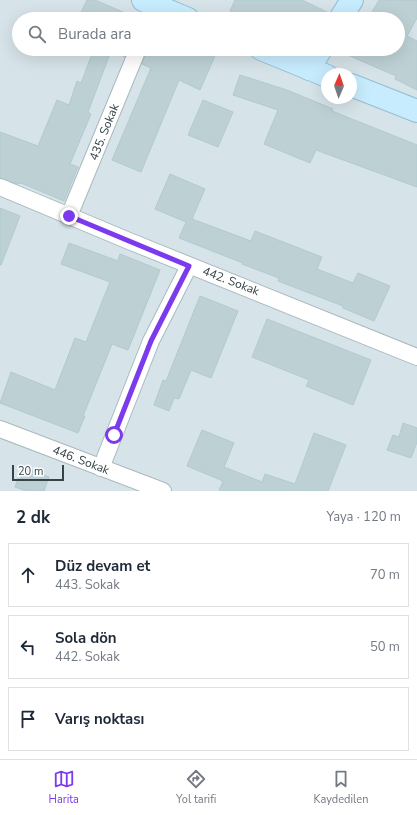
<!DOCTYPE html>
<html lang="tr">
<meta charset="utf-8">
<style>
body{margin:0;font-family:"Nunito Sans",sans-serif;background:#f2f2f3;color:#1f2937}
.compass{position:absolute;left:321px;top:68px;width:36px;height:36px;border-radius:50%;background:#fff;box-shadow:0 4px 16px #0002;rotate:2deg}
.scale{position:absolute;left:12px;bottom:10px;width:52px;box-sizing:border-box;padding-left:4px;border:2px solid #364447;border-top:0;font-size:11px;line-height:14px;white-space:nowrap;color:#364447;-webkit-text-stroke:3px #fff;paint-order:stroke}
.stop{position:absolute;width:12px;height:12px;margin:-9px;border:3px solid #7c3aed;border-radius:50%;background:#fff}
.stop.end{background:#7c3aed;border-color:#fff;box-shadow:0 1px 4px #0008}
.list{margin:0;padding:0;list-style:none}
h2{display:flex;justify-content:space-between;align-items:center;height:52px;margin:0;padding:0 16px;font-size:17px}
h2 small{font-size:13px;font-weight:400;color:#747a83}
.list li{display:grid;grid-template-columns:26px 1fr auto;gap:12px;align-items:center;box-sizing:border-box;height:64px;margin:0 8px 8px;padding:0 8px;border:1px solid #e0e1e3;border-radius:0px}
.list b{display:block;font-size:15px;white-space:nowrap}
.list p{margin:0;font-size:13px;white-space:nowrap;color:#747a83}
.list em{font-size:13px;font-style:normal;color:#747a83}
.icon{flex:none;width:22px;height:22px;fill:none;stroke:currentColor;stroke-width:2;stroke-linecap:round;stroke-linejoin:round}
.map{position:relative;flex:none;width:417px;height:491px;overflow:hidden}
.search{position:absolute;background:#fff;box-shadow:0 4px 16px #0002;left:12px;right:12px;top:12px;height:44px;display:flex;align-items:center;gap:10px;box-sizing:border-box;padding:0 14px;border-radius:22px;color:#747a83;font-size:15px}
.sheet{height:268px;background:#fff}
nav{display:flex;justify-content:space-around;align-items:center;box-sizing:border-box;height:56px;border-top:1px solid #e0e1e3;background:#fff;font-size:11px;color:#747a83}
nav a{display:grid;justify-items:center;gap:2px}
nav .on{color:#7c3aed}
.map>svg:first-child{display:block}
.residential{fill:#d6e3e8;fill-rule:evenodd}
.building{fill:#bdd1d5;stroke:#b0cad0}
.lines{fill:none;stroke-linecap:round;stroke-linejoin:round}
.street-casing{stroke:#aababf;stroke-width:18}
.secondary-casing{stroke:#95bed1;stroke-width:24}
.street{stroke:#fff;stroke-width:16}
.secondary{stroke:#c7ecfe;stroke-width:22}
.route{stroke:#7c3aed;stroke-width:5}
.labels{text-anchor:middle;stroke-width:3.5;stroke-linejoin:round;paint-order:stroke}
.street-label{font-size:12px;fill:#364447;stroke:#fff}
</style>
<div class="map">
<svg width="417" height="491" viewBox="0 0 417 491">
<rect width="100%" height="100%" fill="#e8f0f4"/>
<path class="residential" d="M0 0H417V491H0ZM19 19H398V49H19ZM327 74H351V98H327Z"/>
<g class="building">
<polygon points="87,0 95,0 139,19 78,19"/>
<polygon points="235,0 302,0 329,13 328,19 246,19 230,11"/>
<polygon points="379,0 417,0 417,18 407,36 417,41 417,90 395,79 396,76 334,49 398,49 398,19 368,19"/>
<polygon points="94,49 128,49 125,57 111,51 88,112 91,114 70,164 78,167 64,201 21,183 17,184 0,178 0,132 38,146 57,100 69,105 77,81 81,83"/>
<polygon points="147,49 218,49 200,90 179,80 141,172 112,160 151,68 142,64"/>
<polygon points="240,75 287,90 333,109 332,111 417,145 417,187 316,150 310,163 264,144 278,110 233,95"/>
<polygon points="203,100 233,112 218,147 188,135"/>
<polygon points="170,174 205,189 192,219 251,241 255,231 322,257 317,269 353,283 358,273 390,286 374,321 343,308 343,306 278,281 279,278 242,264 243,263 179,238 186,222 155,209"/>
<polygon points="0,208 20,216 1,265 0,265"/>
<polygon points="69,243 118,261 120,254 160,270 128,350 112,344 83,416 85,416 78,433 0,403 11,372 55,390 75,338 86,342 110,282 61,264"/>
<polygon points="200,296 238,311 211,378 191,370 179,399 174,398 169,411 154,405 163,380 166,381"/>
<polygon points="267,319 371,360 353,405 306,386 309,380 252,357"/>
<polygon points="403,423 417,428 417,442 411,458 387,450 393,435 399,437"/>
<polygon points="202,430 234,443 224,467 262,482 265,474 295,484 314,433 346,445 328,491 219,491 223,481 187,466"/>
<polygon points="22,467 49,477 44,491 27,491 15,487"/>
</g>
<g class="lines">
<g class="street-casing">
<g id="street">
<polyline points="0,187 129,241 417,357"/>
<polyline points="69,216 138,49"/>
<polyline points="0,429 163,491"/>
<polyline points="101,468 151,341 189,266"/>
</g>
</g>
<g class="secondary-casing">
<g id="secondary">
<polyline points="143,0 188,19"/>
<polyline points="340,19 352,0"/>
<polyline points="261,49 327,76"/>
<polyline points="309,69 321,49"/>
<polyline points="351,85 417,111"/>
</g>
</g>
<use href="#street" class="street"/>
<use href="#secondary" class="secondary"/>
</g>
<g class="lines">
<polyline class="route" points="69,216 189,266 151,341 114,435"/>
</g>
<g class="labels">
<g class="street-label">
<text transform="translate(104 132) rotate(-68)" y="4">435. Sokak</text>
<text transform="translate(231 281) rotate(21)" y="4">442. Sokak</text>
<text transform="translate(81 460) rotate(21)" y="4">446. Sokak</text>
</g>
</g>
</svg>
<svg class="compass" viewBox="-18 -18 36 36"><path d="M0-13l5 13h-10z" fill="#e53935"/><path d="M0 13l5-13h-10z" fill="#747a83"/></svg>
<div class="scale">20 m</div>
<div class="stop" style="left:114px;top:435px"></div>
<div class="stop end" style="left:69px;top:216px"></div>
<div class="search"><svg class="icon" aria-label="search" viewBox="0 0 24 24"><circle cx="10" cy="10" r="6"/><path d="M15 15l6 6"/></svg>Burada ara</div>
</div>
<section class="sheet">
<h2>2 dk<small>Yaya · 120 m</small></h2>
<ul class="list">
<li><svg class="icon" aria-label="ahead" viewBox="0 0 24 24"><path d="M12 20V5M6 11l6-6 6 6"/></svg><div><b>Düz devam et</b><p>443. Sokak</p></div><em>70 m</em></li>
<li><svg class="icon" aria-label="left" viewBox="0 0 24 24"><path d="M17 20v-9H6M10 6l-5 5 5 5"/></svg><div><b>Sola dön</b><p>442. Sokak</p></div><em>50 m</em></li>
<li><svg class="icon" aria-label="arrive" viewBox="0 0 24 24"><path d="M6 21V4h12l-3 4 3 4H6"/></svg><div><b>Varış noktası</b></div></li>
</ul>
</section>
<nav>
<a class="on"><svg class="icon" aria-label="map" viewBox="0 0 24 24"><path d="M3 6l6-2 6 2 6-2v14l-6 2-6-2-6 2zM9 4v14M15 6v14"/></svg>Harita</a>
<a><svg class="icon" aria-label="directions" viewBox="0 0 24 24"><path d="M12 3l9 9-9 9-9-9zM9 14v-3h6M13 9l2 2-2 2"/></svg>Yol tarifi</a>
<a><svg class="icon" aria-label="saved" viewBox="0 0 24 24"><path d="M7 4h10v16l-5-4-5 4z"/></svg>Kaydedilen</a>
</nav>
